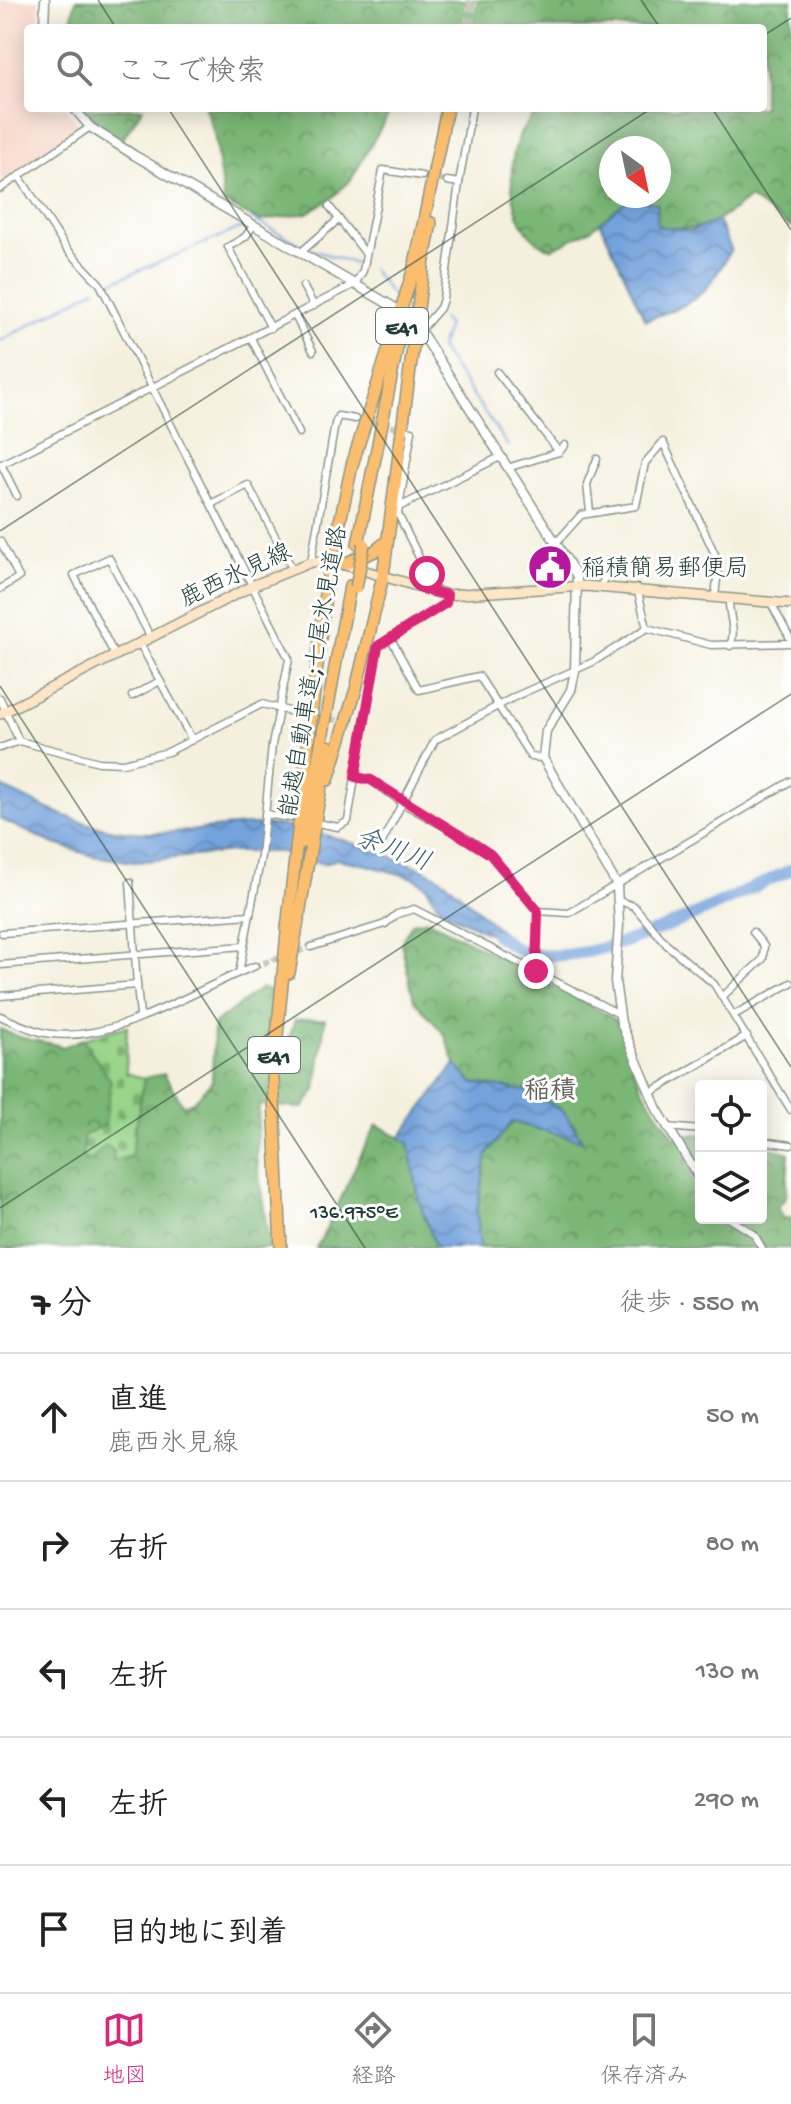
<!DOCTYPE html>
<html lang="ja">
<meta charset="utf-8">
<style>
body{margin:0;font-family:"Gochi Hand","Klee One",sans-serif;background:#f6f6f6;color:#222}
.controls{position:absolute;right:24px;bottom:24px;display:grid;overflow:hidden;border-radius:8px;box-shadow:0 4px 20px #0003}
.controls button{width:72px;height:72px;display:grid;place-items:center;padding:0;border:0;border-bottom:2px solid #e0e0e0;background:#fff;color:#222;font:40px sans-serif}
.compass{position:absolute;left:599px;top:136px;width:72px;height:72px;border-radius:50%;background:#fff;box-shadow:0 4px 20px #0003;rotate:147deg}
.stop{position:absolute;width:24px;height:24px;margin:-18px;border:6px solid #db2777;border-radius:50%;background:#fff}
.stop.end{background:#db2777;border-color:#fff;box-shadow:0 2px 8px #0008}
.list{margin:0;padding:0;list-style:none}
h2{display:flex;justify-content:space-between;align-items:center;height:104px;margin:0;padding:0 32px;font-size:34px}
h2 small{font-size:26px;font-weight:400;color:#767676}
.list li{display:grid;grid-template-columns:52px 1fr auto;gap:24px;align-items:center;box-sizing:border-box;height:128px;padding:0 32px;border-top:2px solid #e0e0e0}
.list b{display:block;font-size:30px;white-space:nowrap}
.list p{margin:0;font-size:26px;white-space:nowrap;color:#767676}
.list em{font-size:26px;font-style:normal;color:#767676}
.icon{flex:none;width:44px;height:44px;fill:none;stroke:currentColor;stroke-width:2;stroke-linecap:round;stroke-linejoin:round}
.map{position:relative;flex:none;width:791px;height:1248px;overflow:hidden}
.search{position:absolute;background:#fff;box-shadow:0 4px 20px #0003;left:24px;right:24px;top:24px;height:88px;display:flex;align-items:center;gap:20px;box-sizing:border-box;padding:0 28px;border-radius:8px;color:#767676;font-size:30px}
.sheet{height:744px;background:#fff}
nav{display:flex;justify-content:space-around;align-items:center;box-sizing:border-box;height:112px;border-top:2px solid #e0e0e0;background:#fff;font-size:22px;color:#767676}
nav a{display:grid;justify-items:center;gap:4px}
nav .on{color:#db2777}
.map>svg:first-child{display:block}
.built{fill:#f6d2c3}
.forest{fill:url(#forest-crowns);stroke:#4c7a54;stroke-width:2;fill-rule:evenodd}
.cemetery{fill:url(#cemetery-stones);stroke:#5c885e;stroke-width:2}
.water{fill:url(#water-waves);stroke:#497088;stroke-width:2}
.lines{fill:none;stroke-linecap:round;stroke-linejoin:round}
.stream{stroke:#73a2dc;stroke-width:2}
.river{stroke:#73a2dc;stroke-width:12}
.minor-tunnel{stroke:#caccbc;stroke-width:6;stroke-dasharray:6 3;stroke-linecap:butt}
.motorway-tunnel{stroke:#caccbc;stroke-width:11;stroke-dasharray:11 5.5;stroke-linecap:butt}
.minor-casing{stroke:#8a9689;stroke-width:9}
.tertiary-casing{stroke:#8a9689;stroke-width:11}
.secondary-casing{stroke:#8a9689;stroke-width:12}
.motorway-casing{stroke:#8a9689;stroke-width:14}
.minor{stroke:#fff;stroke-width:6}
.tertiary{stroke:#fff;stroke-width:8}
.secondary{stroke:#fde5c5;stroke-width:9}
.motorway{stroke:#fbbe6e;stroke-width:11}
.motorway-bridge-casing{stroke:#8a9689;stroke-width:14;stroke-linecap:butt}
.motorway-bridge{stroke:#fbbe6e;stroke-width:11}
.route{stroke:#db2777;stroke-width:10}
.ticks{fill:none;stroke:#1f3d34;stroke-width:2;stroke-opacity:0.45}
.labels{text-anchor:middle;stroke-width:6;stroke-linejoin:round;paint-order:stroke}
.shield{fill:#fff;stroke:#627771;stroke-width:2}
.shield-label{font-size:22px;font-weight:bold;fill:#1f3d34}
.poi-label{font-size:24px;fill:#1f3d34;stroke:#fff;text-anchor:start}
.street-label{font-size:24px;fill:#1f3d34;stroke:#fff}
.water-label{font-size:26px;font-style:italic;fill:#3c606f;stroke:#fff}
.neighbourhood-label{font-size:26px;font-weight:bold;fill:#66615a;stroke:#fff}
.ticks-label{font-size:20px;text-anchor:middle;fill:#1f3d34;stroke:#fff;stroke-width:6;stroke-linejoin:round;paint-order:stroke}
</style>
<div class="map">
<svg width="791" height="1248" viewBox="0 0 791 1248">
<defs>
<pattern id="forest-crowns" width="20" height="18" patternUnits="userSpaceOnUse" patternTransform="scale(2)"><rect width="20" height="18" fill="#7ab675"/><path d="M2 6a3 3 0 1 1 6 0M12 15a3 3 0 1 1 6 0" fill="none" stroke="#639561"/></pattern>
<pattern id="cemetery-stones" width="16" height="16" patternUnits="userSpaceOnUse" patternTransform="scale(2)"><rect width="16" height="16" fill="#98d489"/><path d="M2 7V4a2 2 0 0 1 4 0v3zM10 15v-3a2 2 0 0 1 4 0v3z" fill="#7bad71"/></pattern>
<pattern id="water-waves" width="16" height="10" patternUnits="userSpaceOnUse" patternTransform="scale(2)"><rect width="16" height="10" fill="#73a2dc"/><path d="M0 5q4-4 8 0t8 0" fill="none" stroke="#5e85b3"/></pattern>
</defs>
<rect width="100%" height="100%" fill="#fff"/>
<filter id="ink" filterUnits="userSpaceOnUse"><feTurbulence type="fractalNoise" baseFrequency=".0125" numOctaves="2"/><feDisplacementMap in="SourceGraphic" scale="16" xChannelSelector="R" yChannelSelector="G"/><feConvolveMatrix kernelMatrix="1 2 1 2 8 2 1 2 1" color-interpolation-filters="sRGB"/></filter>
<filter id="wash" filterUnits="userSpaceOnUse"><feTurbulence type="fractalNoise" baseFrequency=".006" numOctaves="4" result="noise"/><feDisplacementMap in="SourceGraphic" scale="32" xChannelSelector="R" yChannelSelector="G"/><feGaussianBlur stdDeviation="1.8" result="paint"/><feColorMatrix in="noise" values="0 0 0 0 0 0 0 0 0 0 0 0 0 0 0 0 0 1.4 0 .05"/><feComposite in="paint" operator="in"/></filter>
<g filter="url(#wash)">
<rect width="100%" height="100%" fill="#f5f0de"/>
<polygon class="built" points="0,0 39,0 38,28 28,28 28,108 65,108 80,128 0,185"/>
<g class="forest">
<path d="M76 0H791V227L749 198C712 226 703 233 656 226L658 204 630 198 590 230 552 249C509 236 504 169 520 134 525 125 533 116 538 108H763V28H73L71 20ZM611 148H659V196H611Z"/>
<polygon points="143,108 122,140 96,125 81,109"/>
<polygon points="205,108 392,108 351,180 332,198 307,213 260,221 224,203 214,133"/>
<path d="M428 920 608 1015 625 1027C628 1070 649 1103 675 1137L701 1134V1218H761L763 1146 789 1153 786 1197 778 1207 784 1219 791 1217V1248H480L477 1210 487 1153 512 1122 581 1140 563 1110 527 1091 473 1083 455 1064 445 1035 414 1000 401 943 412 923Z"/>
<path d="M261 988 276 992 266 1050 287 1044 295 1020 325 1019 316 1090 303 1108 259 1105 256 1157 270 1248H0V1029C20 1040 41 1040 63 1047L83 1039 112 1081 105 1144 114 1151 113 1160 131 1156 144 1078 164 1074 183 1105 193 1102 212 1081 214 1024Z"/>
<path d="M377 1125 409 1142 419 1201 436 1248H316C340 1208 353 1164 377 1125Z"/>
</g>
<polygon class="cemetery" points="127,1026 126,1073 144,1078 131,1156 113,1161 114,1151 105,1145 91,1161 82,1157 84,1135 105,1125 111,1081 83,1039"/>
<g class="water">
<path d="M630 198 658 204 657 226 690 231 718 221 731 249C706 297 696 303 645 320L600 222Z"/>
<path d="M0 786C50 810 93 833 150 833 195 833 238 821 284 826 317 830 427 864 450 885 475 907 497 929 523 949L455 917 438 906 426 886 414 878 367 865 337 859 324 864 280 852H232L135 862 93 856 52 843 0 819Z"/>
<polygon points="455,1064 473,1083 527,1091 563,1110 583,1141 512,1122 487,1154 477,1210 480,1248 436,1248 419,1201 409,1143 400,1138"/>
</g>
<g class="lines">
<g class="stream">
<polyline points="252,219 300,244"/>
<polyline points="309,249 360,265"/>
<polyline points="371,268 398,303"/>
<polyline points="107,284 243,227"/>
<polyline points="442,319 448,325 440,348 508,446"/>
<polyline points="0,341 96,289"/>
</g>
<path class="river" d="M496 935C504 940 513 948 522 951 589 975 727 898 791 870"/>
</g>
</g>
<g filter="url(#ink)">
<g class="lines">
<g class="minor-tunnel">
<polyline points="422,176 447,181"/>
<polyline points="355,419 403,429"/>
<polyline points="296,713 354,723"/>
<polyline points="255,966 311,947"/>
</g>
<polyline class="motorway-tunnel" points="468,28 473,0"/>
<g class="minor-casing">
<g id="minor">
<polyline points="19,176 66,248 100,284 289,659 272,745 261,856 239,973"/>
<polyline points="459,183 472,108"/>
<polyline points="0,189 90,127"/>
<polyline points="329,206 366,254"/>
<polyline points="253,226 245,237 228,247 271,328"/>
<polyline points="300,253 339,219"/>
<polyline points="303,286 314,306"/>
<polyline points="295,316 313,351"/>
<polyline points="421,330 440,308 443,299 459,183 447,181"/>
<polyline points="251,338 299,433"/>
<polyline points="497,372 559,452"/>
<polyline points="406,430 412,431 399,507 500,457"/>
<polyline points="1,464 17,496"/>
<polyline points="0,465 355,284 363,271 383,170 422,176"/>
<polyline points="507,468 559,452 565,445"/>
<polyline points="211,504 248,485 292,568"/>
<polyline points="399,507 398,514 427,574 425,590"/>
<polyline points="590,512 587,484 597,459"/>
<polyline points="0,541 19,577 0,589"/>
<polyline points="556,543 581,515 636,506 645,463 663,442 719,563 715,596"/>
<polyline points="311,562 335,424 338,416 355,419"/>
<polyline points="600,587 614,562"/>
<polyline points="637,588 647,628"/>
<polyline points="447,595 446,603 378,646 355,777 371,780 406,805 473,842 490,854 538,911 536,971"/>
<path d="M729 598C728 616 737 630 730 646"/>
<polyline points="772,605 791,640"/>
<polyline points="391,639 419,690 479,676 531,757 543,758"/>
<polyline points="139,642 192,740"/>
<polyline points="114,654 74,575 109,558 150,636"/>
<polyline points="132,696 160,681"/>
<polyline points="0,698 19,741 99,762 123,763 168,752 262,704 296,713"/>
<polyline points="0,748 19,741"/>
<polyline points="265,814 290,818"/>
<polyline points="317,823 338,827 348,821 355,777"/>
<polyline points="381,844 435,740 516,696 593,662 647,628 711,645 791,643"/>
<polyline points="130,882 137,985"/>
<polyline points="619,901 634,906 667,945 714,984 791,1110"/>
<polyline points="538,911 569,913 791,781"/>
<polyline points="2,933 250,915"/>
<polyline points="311,947 385,924 397,914 414,909 619,1014"/>
<polyline points="0,965 244,946"/>
<polyline points="0,996 137,985 140,1016"/>
<polyline points="722,997 763,959 764,946 753,932"/>
<polyline points="734,1015 791,983"/>
<path d="M0 1016C17 1023 34 1032 52 1034 117 1042 196 989 255 966"/>
<polyline points="650,1093 747,1036"/>
<polyline points="667,1127 701,1130"/>
<polyline points="761,1141 791,1145"/>
<polyline points="729,1218 754,1234 762,1248"/>
</g>
</g>
<g class="tertiary-casing">
<g id="tertiary">
<polyline points="44,28 45,0"/>
<polyline points="74,108 90,127 134,155 397,309"/>
<polyline points="418,327 577,576 575,671 571,690 546,731 543,758 617,885 619,925 615,981 621,1023 657,1109 701,1181"/>
</g>
</g>
<g class="secondary-casing">
<polyline id="secondary" points="0,714 252,586 311,562 332,561 447,595 585,586 791,604"/>
</g>
<g class="motorway-casing">
<g id="motorway">
<polyline points="414,269 447,108"/>
<polyline points="421,276 431,223"/>
<polyline points="358,544 400,333"/>
<polyline points="344,564 375,551 386,542"/>
<polyline points="328,780 356,689 383,576 423,270"/>
<polyline points="303,842 350,586"/>
<polyline points="287,929 326,587 352,465 415,265"/>
<polyline points="289,973 328,746"/>
<polyline points="281,1248 273,1077 288,922"/>
</g>
</g>
<use href="#minor" class="minor"/>
<use href="#tertiary" class="tertiary"/>
<use href="#secondary" class="secondary"/>
<use href="#motorway" class="motorway"/>
<g class="motorway-bridge-casing">
<polyline id="motorway-bridge" points="356,588 364,544"/>
</g>
<use href="#motorway-bridge" class="motorway-bridge"/>
</g>
</g>
<g class="lines" filter="url(#ink)">
<polyline class="route" points="427,574 425,590 447,595 446,603 378,646 355,777 371,780 490,854 538,911 536,971"/>
</g>
<path class="ticks" d="M98 0 116 28M641 0 660 28M763 36 791 18M168 108 791 1067M712 108 791 230M0 531 652 108M0 686 365 1248M0 1208 791 694"/>
<defs>
<g id="civic-disc" transform="scale(2.3)"><circle r="9.5" fill="#b5179e" stroke="#fff"/><path d="M-.6-6.5H3V-4.5H.6V-3L4-1V1h2V6H-6V1h2V-1L-.6-3ZM-1.2 2.5V6h2.4V2.5Z" fill="#fff"/></g>
</defs>
<g fill-rule="evenodd">
<use href="#civic-disc" x="550" y="567"/>
</g>
<g class="labels">
<g class="shield">
<rect x="376" y="308" width="52" height="36" rx="6"/>
<rect x="248" y="1037" width="52" height="36" rx="6"/>
</g>
<g class="shield-label">
<text x="402" y="334">E41</text>
<text x="274" y="1063">E41</text>
</g>
<g class="poi-label">
<text x="581" y="575">稲積簡易郵便局</text>
</g>
<g class="street-label">
<text transform="translate(235 574) rotate(-25)" y="8">鹿西氷見線</text>
<text transform="translate(312 671) rotate(-80)" y="8">能越自動車道;七尾氷見道路</text>
</g>
<g class="water-label">
<text transform="translate(394 848) rotate(21)" y="9">余川川</text>
</g>
<g class="neighbourhood-label">
<text x="550" y="1098">稲積</text>
</g>
</g>
<g class="ticks-label">
<text x="354" y="1218">136.975°E</text>
</g>
</svg>
<div class="controls">
<button><svg class="icon" aria-label="locate" viewBox="0 0 24 24"><circle cx="12" cy="12" r="6"/><path d="M12 2v4M12 18v4M2 12h4M18 12h4"/></svg></button>
<button><svg class="icon" aria-label="layers" viewBox="0 0 24 24"><path d="M12 4l9 5-9 5-9-5zM3 14l9 5 9-5"/></svg></button>
</div>
<svg class="compass" viewBox="-18 -18 36 36"><path d="M0-13l5 13h-10z" fill="#e53935"/><path d="M0 13l5-13h-10z" fill="#767676"/></svg>
<div class="stop" style="left:427px;top:574px"></div>
<div class="stop end" style="left:536px;top:971px"></div>
<div class="search"><svg class="icon" aria-label="search" viewBox="0 0 24 24"><circle cx="10" cy="10" r="6"/><path d="M15 15l6 6"/></svg>ここで検索</div>
</div>
<section class="sheet">
<h2>7 分<small>徒歩 · 550 m</small></h2>
<ul class="list">
<li><svg class="icon" aria-label="ahead" viewBox="0 0 24 24"><path d="M12 20V5M6 11l6-6 6 6"/></svg><div><b>直進</b><p>鹿西氷見線</p></div><em>50 m</em></li>
<li><svg class="icon" aria-label="right" viewBox="0 0 24 24"><path d="M7 20v-9h11M14 6l5 5-5 5"/></svg><div><b>右折</b></div><em>80 m</em></li>
<li><svg class="icon" aria-label="left" viewBox="0 0 24 24"><path d="M17 20v-9H6M10 6l-5 5 5 5"/></svg><div><b>左折</b></div><em>130 m</em></li>
<li><svg class="icon" aria-label="left" viewBox="0 0 24 24"><path d="M17 20v-9H6M10 6l-5 5 5 5"/></svg><div><b>左折</b></div><em>290 m</em></li>
<li><svg class="icon" aria-label="arrive" viewBox="0 0 24 24"><path d="M6 21V4h12l-3 4 3 4H6"/></svg><div><b>目的地に到着</b></div></li>
</ul>
</section>
<nav>
<a class="on"><svg class="icon" aria-label="map" viewBox="0 0 24 24"><path d="M3 6l6-2 6 2 6-2v14l-6 2-6-2-6 2zM9 4v14M15 6v14"/></svg>地図</a>
<a><svg class="icon" aria-label="directions" viewBox="0 0 24 24"><path d="M12 3l9 9-9 9-9-9zM9 14v-3h6M13 9l2 2-2 2"/></svg>経路</a>
<a><svg class="icon" aria-label="saved" viewBox="0 0 24 24"><path d="M7 4h10v16l-5-4-5 4z"/></svg>保存済み</a>
</nav>
